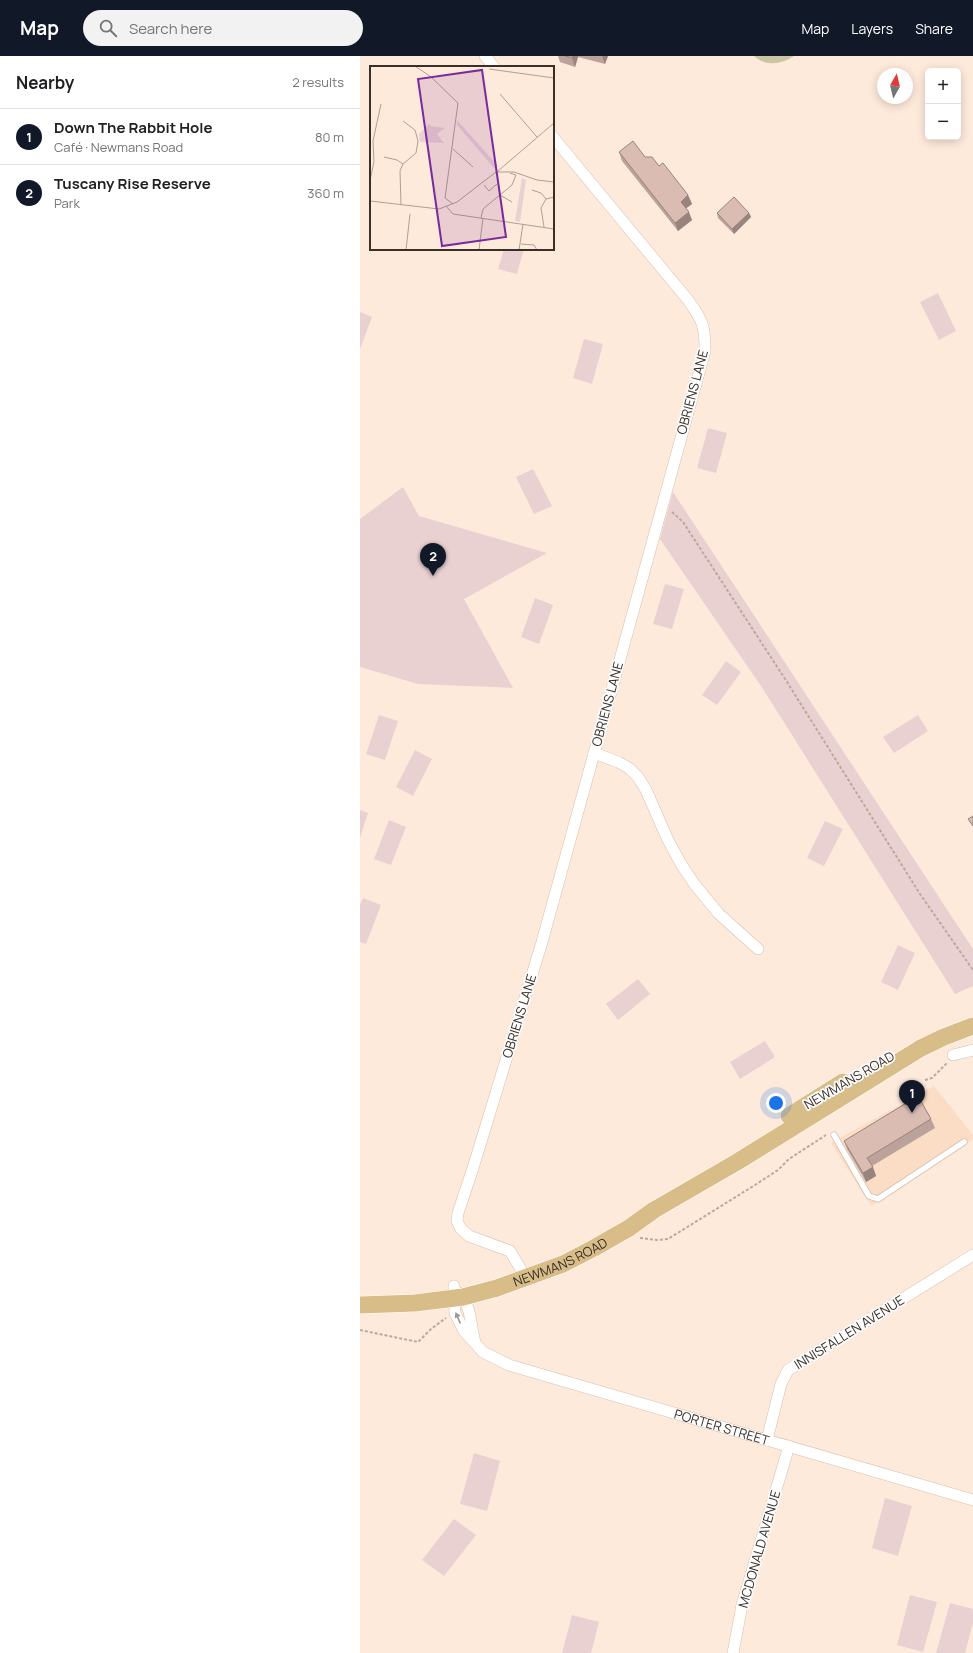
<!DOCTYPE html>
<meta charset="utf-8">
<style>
body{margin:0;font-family:Manrope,sans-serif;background:#f2f2f2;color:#202124}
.controls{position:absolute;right:12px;top:12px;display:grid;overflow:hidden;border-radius:6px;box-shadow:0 2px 10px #0003}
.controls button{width:36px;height:36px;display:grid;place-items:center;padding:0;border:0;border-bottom:1px solid #e0e0e0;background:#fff;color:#202124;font:20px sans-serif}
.compass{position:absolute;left:517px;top:12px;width:36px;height:36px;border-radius:50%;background:#fff;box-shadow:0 2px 10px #0003;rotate:8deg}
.you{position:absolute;left:416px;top:1047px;width:14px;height:14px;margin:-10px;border:3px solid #fff;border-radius:50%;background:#1a73e8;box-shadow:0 0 0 6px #1a73e833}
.badge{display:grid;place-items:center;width:26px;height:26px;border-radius:50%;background:#111827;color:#fff;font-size:13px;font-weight:700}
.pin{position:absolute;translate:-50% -33px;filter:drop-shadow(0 1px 2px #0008)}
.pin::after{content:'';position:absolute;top:21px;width:14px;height:12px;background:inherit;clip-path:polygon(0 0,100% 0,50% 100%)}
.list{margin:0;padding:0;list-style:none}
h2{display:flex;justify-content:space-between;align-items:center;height:52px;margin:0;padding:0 16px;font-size:17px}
h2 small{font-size:13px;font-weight:400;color:#757577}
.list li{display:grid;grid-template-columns:26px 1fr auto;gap:12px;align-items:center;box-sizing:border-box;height:56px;padding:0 16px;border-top:1px solid #e0e0e0}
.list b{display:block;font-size:15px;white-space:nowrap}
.list p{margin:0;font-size:13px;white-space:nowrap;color:#757577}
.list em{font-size:13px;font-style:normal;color:#757577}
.icon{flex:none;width:22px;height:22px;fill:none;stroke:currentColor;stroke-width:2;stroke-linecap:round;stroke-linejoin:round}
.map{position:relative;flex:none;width:613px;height:1597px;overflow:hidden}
header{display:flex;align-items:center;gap:24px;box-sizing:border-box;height:56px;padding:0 20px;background:#111827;color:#fff}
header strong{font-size:19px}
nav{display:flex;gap:22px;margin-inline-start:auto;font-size:14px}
.search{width:280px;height:36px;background:#f2f2f2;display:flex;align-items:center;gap:10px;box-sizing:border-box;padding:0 14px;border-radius:22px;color:#757577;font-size:15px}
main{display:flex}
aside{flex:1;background:#fff}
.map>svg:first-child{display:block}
.built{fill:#fbdcc4}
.green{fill:#ead1d1}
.water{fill:#c9c5a5}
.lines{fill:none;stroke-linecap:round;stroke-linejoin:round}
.lane-casing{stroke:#d6bfad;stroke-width:7}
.street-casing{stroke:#d6bfad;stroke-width:12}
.primary-casing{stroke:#fff;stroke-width:18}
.path{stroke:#baa99d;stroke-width:2;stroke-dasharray:3 2;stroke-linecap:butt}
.lane{stroke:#fff;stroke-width:5.5}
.street{stroke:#fff;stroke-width:11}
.primary{stroke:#d8bd89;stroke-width:17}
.wall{fill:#bba29a}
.shaded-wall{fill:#99847d}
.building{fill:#dabcb3;stroke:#99847d}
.oneway{fill:#9c9794}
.labels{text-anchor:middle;stroke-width:3.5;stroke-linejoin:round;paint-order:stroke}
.street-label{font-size:13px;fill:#382f28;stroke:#fcfcfc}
.inset-road{fill:none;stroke:#af9f93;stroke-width:1}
.view{fill:#792b9c;fill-opacity:0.15;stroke:#792b9c;stroke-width:2}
.inset-edge{fill:none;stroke:#382f28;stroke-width:2}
</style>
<header>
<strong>Map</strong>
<div class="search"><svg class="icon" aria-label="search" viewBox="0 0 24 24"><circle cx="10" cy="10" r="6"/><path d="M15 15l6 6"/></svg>Search here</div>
<nav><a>Map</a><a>Layers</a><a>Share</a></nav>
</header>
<main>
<aside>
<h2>Nearby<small>2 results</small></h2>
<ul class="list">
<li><span class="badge">1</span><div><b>Down The Rabbit Hole</b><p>Café · Newmans Road</p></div><em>80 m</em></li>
<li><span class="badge">2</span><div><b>Tuscany Rise Reserve</b><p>Park</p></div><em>360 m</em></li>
</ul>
</aside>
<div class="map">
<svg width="613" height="1597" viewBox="0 0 613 1597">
<rect width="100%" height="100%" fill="#feeadb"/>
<polygon class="built" points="574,1030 613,1079 613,1083 511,1150 471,1087"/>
<g class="green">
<polygon points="144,193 164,193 157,218 138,213"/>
<polygon points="578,237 596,275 579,284 560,246"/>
<polygon points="0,256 12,261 0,293"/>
<polygon points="224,283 243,288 232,328 213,322"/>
<polygon points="348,372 367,377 356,417 337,412"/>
<polygon points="173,413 192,450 174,458 156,421"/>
<polygon points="43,431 59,460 187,497 104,543 153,632 58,628 0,611 0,463"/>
<polygon points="313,436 613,893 613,930 595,938 403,633 300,483"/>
<polygon points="305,528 324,533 312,573 293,568"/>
<polygon points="175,542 193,549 179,588 161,581"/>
<polygon points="366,605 381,616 357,649 342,639"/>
<polygon points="19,659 38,665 25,704 6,698"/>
<polygon points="558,659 568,675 534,697 523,681"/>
<polygon points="55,694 72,703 53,740 36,731"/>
<polygon points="0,754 8,757 0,782"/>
<polygon points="29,764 46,771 31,809 14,803"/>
<polygon points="465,765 483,773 464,810 447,802"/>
<polygon points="3,842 21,849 6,888 0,886 0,849"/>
<polygon points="538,889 555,897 538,934 521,926"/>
<polygon points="278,923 290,938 258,964 246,948"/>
<polygon points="405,985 415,1001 380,1023 370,1006"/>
<polygon points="114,1397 140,1405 127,1455 100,1448"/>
<polygon points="525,1442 552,1450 538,1500 512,1492"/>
<polygon points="94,1463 116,1479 84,1520 62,1504"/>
<polygon points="550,1539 577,1546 563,1596 537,1589"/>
<polygon points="590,1547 613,1553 613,1567 605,1597 576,1597"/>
<polygon points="212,1559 239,1566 231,1597 202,1597"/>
</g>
<path class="water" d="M394 0H434C422 8 406 11 394 0Z"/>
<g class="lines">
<g class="lane-casing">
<polyline id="lane" points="474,1079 509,1140 518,1143 604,1086"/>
</g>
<g class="street-casing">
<g id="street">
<polyline points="125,0 134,11"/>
<polyline points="234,697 258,706 269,712 278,721 286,734 307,782 321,808 335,829 359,858 398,893"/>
<polyline points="593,999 613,994"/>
<path d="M166 1222 150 1195 109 1180 101 1173 97 1165 98 1157 113 1112 182 886 345 295C345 269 343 265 328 244L193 81"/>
<path id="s1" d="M94 1230 95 1257 104 1275 123 1296 149 1309 613 1444"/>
<path d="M99 1237C112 1250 110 1269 115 1286"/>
<polyline points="407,1384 421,1328 428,1314 613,1199"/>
<polyline points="373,1597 382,1549 429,1390"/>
</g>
</g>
<g class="primary-casing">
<g id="primary">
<polyline points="429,1060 483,1026"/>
<path id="s2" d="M0 1249 55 1247 103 1241 137 1232 203 1208 234 1192 269 1172 294 1154 377 1106 561 992 584 981 613 970"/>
</g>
</g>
<g class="path">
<polyline points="312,456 323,466 427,626 560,838 613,914"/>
<polyline points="565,1024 572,1022 587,1007"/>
<polyline points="280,1182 297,1184 308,1183 395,1129 418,1114 429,1103 466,1079"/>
<polyline points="0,1274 58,1286 71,1273 86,1262"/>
</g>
<use href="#lane" class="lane"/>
<use href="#street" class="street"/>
<use href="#primary" class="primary"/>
</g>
<g class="wall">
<polygon points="198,0 248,0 245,8 218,1 215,11 200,6"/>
<polygon points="259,96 285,101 299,110 328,139 332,148 326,152 332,164 318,175 262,105"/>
<polygon points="357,157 389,157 391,161 374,178 358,162"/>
<polygon points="571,1063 575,1072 512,1110 516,1120 506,1126 487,1093 484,1085"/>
</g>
<g class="shaded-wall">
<polygon points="213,0 218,0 218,1 215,11 212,2"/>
<polygon points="242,0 248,0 245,8"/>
<polygon points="328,139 332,148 324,154 321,146"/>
<polygon points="329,156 332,164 318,175 315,167"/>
<polygon points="389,157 391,161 374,178 372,173"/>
<polygon points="513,1111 516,1120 506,1126 503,1117"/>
</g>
<g class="building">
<polygon points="205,0 213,0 212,2"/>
<polygon points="273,85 285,101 292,101 299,110 303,107 328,139 321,146 329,156 315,167 259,96"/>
<polygon points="374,141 389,157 372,173 357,157"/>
<polygon points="613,760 613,770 608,763"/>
<polygon points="558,1040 571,1063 507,1102 513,1111 503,1117 484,1085"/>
</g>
<defs><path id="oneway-solid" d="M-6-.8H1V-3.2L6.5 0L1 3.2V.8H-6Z"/></defs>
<use class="oneway" href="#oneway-solid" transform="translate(98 1262) rotate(-113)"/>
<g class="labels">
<g class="street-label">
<text transform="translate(332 336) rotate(-75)" y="5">OBRIENS LANE</text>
<text transform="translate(247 648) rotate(-75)" y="5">OBRIENS LANE</text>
<text transform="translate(159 960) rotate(-73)" y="5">OBRIENS LANE</text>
<text transform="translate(489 1024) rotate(-30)" y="5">NEWMANS ROAD</text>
<text dy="5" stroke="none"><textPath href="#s2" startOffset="207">NEWMANS ROAD</textPath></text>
<text transform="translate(489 1276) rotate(-32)" y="5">INNISFALLEN AVENUE</text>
<text dy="5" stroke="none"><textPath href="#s1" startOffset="326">PORTER STREET</textPath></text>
<text transform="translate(399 1493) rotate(-74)" y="5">MCDONALD AVENUE</text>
</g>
</g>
<g transform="translate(10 10)">
<rect width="184" height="184" fill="#feeadb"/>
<path d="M87 54 128 100 124 102 87 59ZM59 58 61 60 75 62 67 68 74 77 50 76 49 68ZM152 112 156 114 150 156 145 155Z" fill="#ead1d1"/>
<path class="inset-road" d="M45 0 61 11 88 37 75 132 83 138M119 3 184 12M130 28 167 71M83 83 103 101M14 91 27 94 33 98M128 105 184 57M144 106 167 114 184 116M0 114 4 96 3 75 11 38M114 119 119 125 127 118M162 124 171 127 176 133M130 129 142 136M0 135 69 143 87 136 126 106H144M31 139 30 105 33 98 46 87 48 75 45 64 33 55M76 140 83 148 184 163M111 152 113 143 142 119 146 109 140 107M174 161 171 142 176 133 184 131M151 178 164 179 167 184M36 184 40 148M109 184 113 152M149 184 153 158"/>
<path class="view" d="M112 4 136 171 72 180 48 13Z"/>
<rect width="184" height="184" class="inset-edge"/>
</g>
</svg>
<div class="controls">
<button>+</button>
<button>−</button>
</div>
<svg class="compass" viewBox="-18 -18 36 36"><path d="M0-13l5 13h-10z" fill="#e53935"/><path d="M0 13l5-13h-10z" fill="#757577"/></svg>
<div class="you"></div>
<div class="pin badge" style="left:552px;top:1057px">1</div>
<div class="pin badge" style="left:73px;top:520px">2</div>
</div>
</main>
